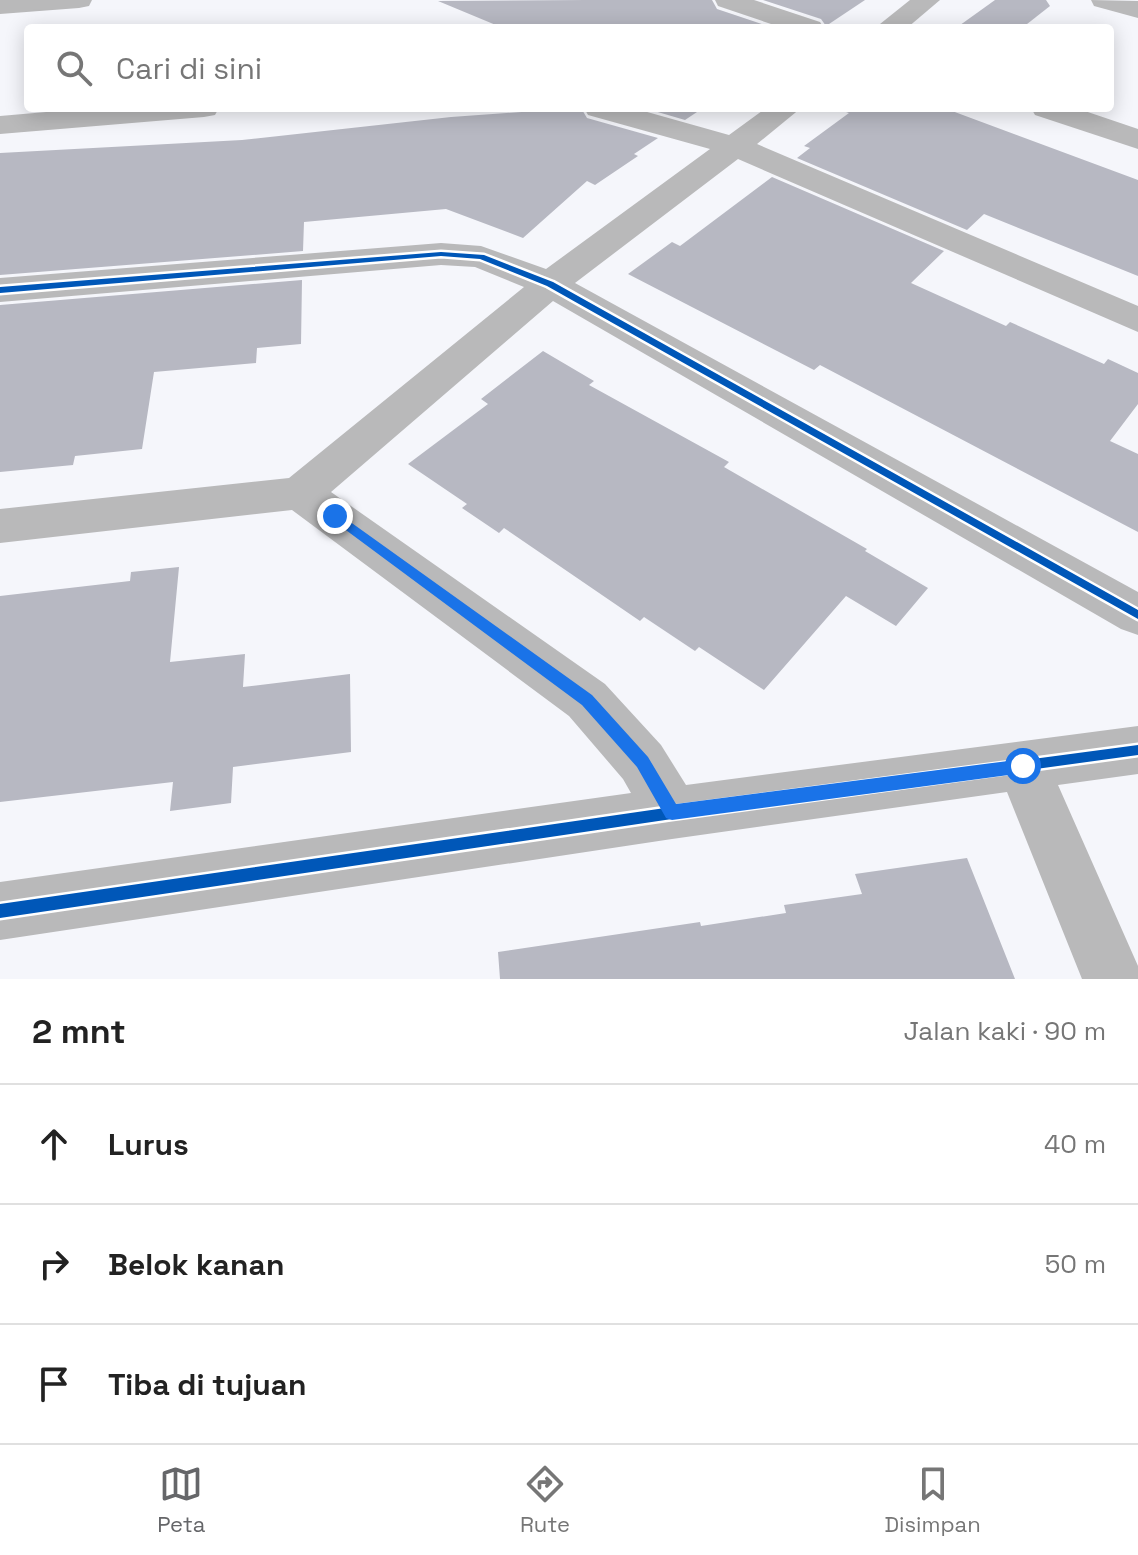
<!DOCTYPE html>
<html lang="id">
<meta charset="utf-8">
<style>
body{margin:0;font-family:"Space Grotesk",sans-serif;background:#f6f6f6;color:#222}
.stop{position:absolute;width:24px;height:24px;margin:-18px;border:6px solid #1a73e8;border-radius:50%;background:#fff}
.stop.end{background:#1a73e8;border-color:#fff;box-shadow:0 2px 8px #0008}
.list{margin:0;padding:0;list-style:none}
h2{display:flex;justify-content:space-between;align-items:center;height:104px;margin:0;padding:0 32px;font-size:34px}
h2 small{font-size:26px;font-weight:400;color:#767676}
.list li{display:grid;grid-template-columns:52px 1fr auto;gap:24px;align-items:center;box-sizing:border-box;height:120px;padding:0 32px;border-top:2px solid #e0e0e0}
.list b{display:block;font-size:30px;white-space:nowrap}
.list em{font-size:26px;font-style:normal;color:#767676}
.icon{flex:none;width:44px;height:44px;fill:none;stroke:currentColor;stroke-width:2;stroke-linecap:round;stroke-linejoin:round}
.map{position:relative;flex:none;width:1138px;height:979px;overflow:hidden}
.search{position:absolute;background:#fff;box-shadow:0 4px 20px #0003;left:24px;right:24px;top:24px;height:88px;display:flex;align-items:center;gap:20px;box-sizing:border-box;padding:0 28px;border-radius:8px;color:#767676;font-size:30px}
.sheet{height:464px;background:#fff}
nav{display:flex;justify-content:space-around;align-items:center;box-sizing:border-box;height:112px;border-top:2px solid #e0e0e0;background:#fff;font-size:22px;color:#767676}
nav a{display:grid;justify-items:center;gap:4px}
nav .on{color:#656669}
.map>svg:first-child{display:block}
.building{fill:#b7b8c2}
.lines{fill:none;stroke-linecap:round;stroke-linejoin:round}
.street{fill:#b9b9ba;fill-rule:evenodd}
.cycleway-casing{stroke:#fff;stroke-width:5}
.cycleway{fill:#0057b8;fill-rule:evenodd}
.route{fill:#1a73e8}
</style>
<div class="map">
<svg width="1138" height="979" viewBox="0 0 1138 979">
<rect width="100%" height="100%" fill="#f5f6fb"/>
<g class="building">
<polygon points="586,0 712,0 717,9 774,28 503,28 438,1"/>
<polygon points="763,0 865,0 826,26 821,19"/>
<polygon points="995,0 1046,0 1050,6 1022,28 956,28"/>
<polygon points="576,108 581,108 587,118 658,138 634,154 638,156 595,185 587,181 523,238 446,209 304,222 303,251 0,275 0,153 242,140 451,117"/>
<polygon points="644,108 703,108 685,120"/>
<polygon points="847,108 944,108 1138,180 1138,276 984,214 967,230 797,158 810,148 804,146 849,113 843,111"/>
<polygon points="772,177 944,251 911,283 1006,326 1010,322 1104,364 1108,359 1138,373 1138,404 1110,441 1138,454 1138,532 820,365 814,370 628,274 672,242 680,246"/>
<polygon points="302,280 301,344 257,348 256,363 154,372 142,449 75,456 73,465 0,472 0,305"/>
<polygon points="543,351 594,381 589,385 729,462 724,467 867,549 865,551 928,588 896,626 846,596 764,690 699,647 695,651 644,617 640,621 504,528 499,533 462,508 467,504 408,464 488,404 481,399"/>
<polygon points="179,567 170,662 245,654 243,687 350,674 351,752 233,767 231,803 170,811 173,782 0,802 0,596 130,581 131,572"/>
<polygon points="967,858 1015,979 500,979 498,952 700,922 701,926 786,913 784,905 862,894 855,874"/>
</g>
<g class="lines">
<g class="street">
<polygon points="0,0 92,0 89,6 79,8 0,14"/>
<polygon points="715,0 754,0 820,22 824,28 783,28 718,6"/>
<polygon points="910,0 940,0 907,28 875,28"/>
<polygon points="1091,0 1138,1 1138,18 1094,6"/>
<polygon points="92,108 219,108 215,115 204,117 0,134 0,116"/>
<polygon points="584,108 633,108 729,135 766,108 801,108 757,144 1138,306 1138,332 738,159 575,283 1138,592 1138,635 1121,629 553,301 331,492 605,684 661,745 686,785 1138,726 1138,774 1058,785 1138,966 1138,979 1082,979 1007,792 672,839 0,940 0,882 631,793 623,779 569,716 292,510 0,543 0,509 289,478 524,287 475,267 441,265 0,302 0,278 441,243 481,246 546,269 710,149 588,115"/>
<polygon points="1031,108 1076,108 1138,129 1138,149 1035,115"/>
</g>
<g class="cycleway-casing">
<g id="cycleway">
<polygon points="441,252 484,255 553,282 1138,610 1138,619 547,286 480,259 441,256 0,293 0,287"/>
<polygon points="1138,745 1138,755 672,819 0,918 0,904 672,807"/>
</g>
</g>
<use href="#cycleway" class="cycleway"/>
</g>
<polygon class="route" points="335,511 592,695 648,757 676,804 1023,759 1031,766 1023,773 672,820 666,818 637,767 582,705 331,519 329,516"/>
</svg>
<div class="stop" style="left:1023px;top:766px"></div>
<div class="stop end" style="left:335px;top:516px"></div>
<div class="search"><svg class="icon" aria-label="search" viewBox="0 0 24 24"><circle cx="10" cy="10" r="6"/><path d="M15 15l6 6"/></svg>Cari di sini</div>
</div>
<section class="sheet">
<h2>2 mnt<small>Jalan kaki · 90 m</small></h2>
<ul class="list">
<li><svg class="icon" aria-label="ahead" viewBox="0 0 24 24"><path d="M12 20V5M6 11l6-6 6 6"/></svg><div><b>Lurus</b></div><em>40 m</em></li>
<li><svg class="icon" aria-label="right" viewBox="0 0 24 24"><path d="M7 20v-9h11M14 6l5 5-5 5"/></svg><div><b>Belok kanan</b></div><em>50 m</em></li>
<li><svg class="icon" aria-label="arrive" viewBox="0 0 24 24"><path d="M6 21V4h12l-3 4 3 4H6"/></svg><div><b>Tiba di tujuan</b></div></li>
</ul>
</section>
<nav>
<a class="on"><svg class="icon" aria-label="map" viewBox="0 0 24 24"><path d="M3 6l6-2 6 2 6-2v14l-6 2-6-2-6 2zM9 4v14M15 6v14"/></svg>Peta</a>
<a><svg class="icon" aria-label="directions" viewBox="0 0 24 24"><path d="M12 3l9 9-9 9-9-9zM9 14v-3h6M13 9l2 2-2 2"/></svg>Rute</a>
<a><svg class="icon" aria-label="saved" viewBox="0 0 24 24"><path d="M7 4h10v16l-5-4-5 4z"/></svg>Disimpan</a>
</nav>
